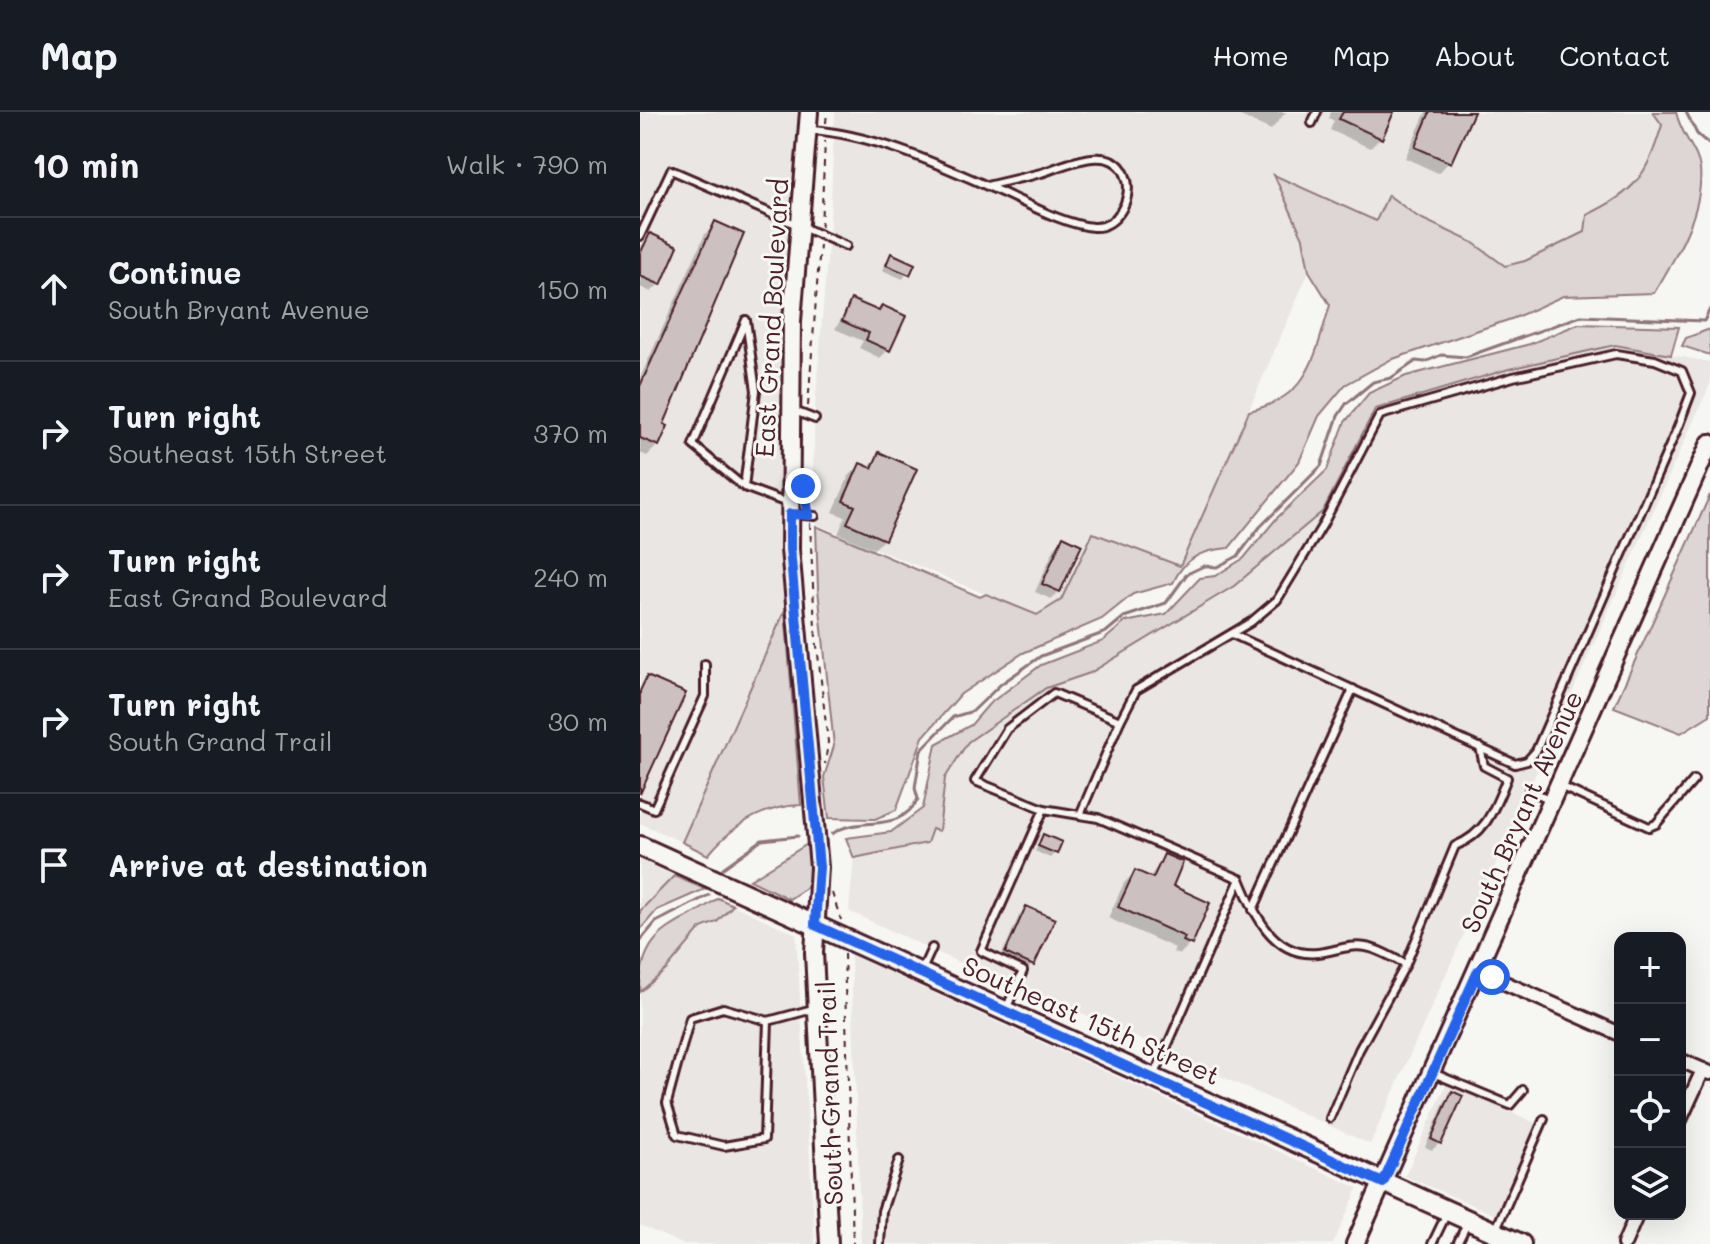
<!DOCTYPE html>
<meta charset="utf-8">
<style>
body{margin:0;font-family:Mali,sans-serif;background:#242831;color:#f1f3f6}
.controls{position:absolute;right:24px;bottom:24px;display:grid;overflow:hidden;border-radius:16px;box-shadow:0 8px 32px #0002}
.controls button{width:72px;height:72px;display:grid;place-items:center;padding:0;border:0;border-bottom:2px solid #363941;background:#171b24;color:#f1f3f6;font:40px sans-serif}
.stop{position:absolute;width:24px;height:24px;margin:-18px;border:6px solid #2563eb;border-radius:50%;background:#fff}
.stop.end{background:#2563eb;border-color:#fff;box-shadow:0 2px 8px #0008}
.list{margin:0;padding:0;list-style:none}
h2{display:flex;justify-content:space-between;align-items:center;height:104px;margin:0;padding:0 32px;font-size:34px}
h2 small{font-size:26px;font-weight:400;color:#9ea1a6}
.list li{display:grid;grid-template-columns:52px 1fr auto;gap:24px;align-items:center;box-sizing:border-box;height:144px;padding:0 32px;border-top:2px solid #363941}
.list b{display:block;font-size:30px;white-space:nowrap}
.list p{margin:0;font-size:26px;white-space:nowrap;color:#9ea1a6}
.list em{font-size:26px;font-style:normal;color:#9ea1a6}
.icon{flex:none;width:44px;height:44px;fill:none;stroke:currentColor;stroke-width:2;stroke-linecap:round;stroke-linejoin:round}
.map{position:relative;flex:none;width:1070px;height:1132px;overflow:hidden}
header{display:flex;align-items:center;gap:48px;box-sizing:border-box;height:112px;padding:0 40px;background:#171b24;border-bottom:2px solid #363941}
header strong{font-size:38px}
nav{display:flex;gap:44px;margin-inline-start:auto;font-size:28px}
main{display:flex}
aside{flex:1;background:#171b24}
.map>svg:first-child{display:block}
.built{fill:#e9e6e3}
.green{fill:#ddd6d5;stroke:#947a80;stroke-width:2}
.shadow{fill:#0003}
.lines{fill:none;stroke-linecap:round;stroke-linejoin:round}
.stream{stroke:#8e747a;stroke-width:3}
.building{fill:#ccc1c0;stroke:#4a1f2b;stroke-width:2}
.service-casing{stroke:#4a1f2b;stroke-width:12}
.minor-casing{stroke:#4a1f2b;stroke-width:18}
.tertiary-casing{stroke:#4a1f2b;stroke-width:22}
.secondary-casing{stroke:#4a1f2b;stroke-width:24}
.path{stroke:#4a1f2b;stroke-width:2;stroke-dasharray:6 6;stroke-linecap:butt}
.service{stroke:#f6f6f2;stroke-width:6}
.minor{stroke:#f6f6f2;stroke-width:12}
.tertiary{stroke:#f6f6f2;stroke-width:16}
.secondary{stroke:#f6f6f2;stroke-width:18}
.route{stroke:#2563eb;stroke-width:10}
.labels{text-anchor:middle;stroke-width:6;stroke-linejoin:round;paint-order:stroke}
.street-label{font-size:26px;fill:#4a1f2b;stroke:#f6f6f2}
</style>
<header>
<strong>Map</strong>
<nav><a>Home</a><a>Map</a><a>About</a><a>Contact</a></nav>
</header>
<main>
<aside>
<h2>10 min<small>Walk · 790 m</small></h2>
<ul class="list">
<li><svg class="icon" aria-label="ahead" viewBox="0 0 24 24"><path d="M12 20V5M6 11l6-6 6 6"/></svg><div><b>Continue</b><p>South Bryant Avenue</p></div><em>150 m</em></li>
<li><svg class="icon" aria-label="right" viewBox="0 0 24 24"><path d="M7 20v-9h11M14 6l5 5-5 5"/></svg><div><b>Turn right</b><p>Southeast 15th Street</p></div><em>370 m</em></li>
<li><svg class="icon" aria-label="right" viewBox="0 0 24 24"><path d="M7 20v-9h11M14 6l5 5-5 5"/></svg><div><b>Turn right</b><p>East Grand Boulevard</p></div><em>240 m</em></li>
<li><svg class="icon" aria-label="right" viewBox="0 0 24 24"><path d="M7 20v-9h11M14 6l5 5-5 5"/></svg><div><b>Turn right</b><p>South Grand Trail</p></div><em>30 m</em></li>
<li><svg class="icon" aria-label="arrive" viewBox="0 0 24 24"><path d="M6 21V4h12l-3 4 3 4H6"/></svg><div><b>Arrive at destination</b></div></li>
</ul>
</aside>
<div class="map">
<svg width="1070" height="1132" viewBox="0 0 1070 1132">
<rect width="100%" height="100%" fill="#f6f6f2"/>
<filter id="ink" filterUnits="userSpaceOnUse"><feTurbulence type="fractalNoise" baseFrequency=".0125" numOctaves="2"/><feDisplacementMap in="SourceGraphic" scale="16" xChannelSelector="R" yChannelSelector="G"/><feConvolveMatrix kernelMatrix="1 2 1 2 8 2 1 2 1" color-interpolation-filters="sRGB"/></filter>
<g filter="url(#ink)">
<g class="built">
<polygon points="0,0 162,0 152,94 144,223 145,498 42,730 0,711"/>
<polygon points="195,0 1013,0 1022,13 1010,50 982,85 947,103 945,120 885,149 865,154 832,130 778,105 748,83 736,109 634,65 663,126 669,159 541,454 453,421 421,488 397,503 176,412 173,362 175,296 190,110"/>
<polygon points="975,233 1070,250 1070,272 730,1032 464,911 394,881 393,885 209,799 214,746 286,731 292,717 299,719 305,666 328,630 406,576 450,561 594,474 683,399 735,297 869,257"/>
<polygon points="0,748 34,764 0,799"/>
<polygon points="93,793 156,822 175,1132 42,1132 0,1113 0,880 27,857 61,816 77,810"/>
<polygon points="211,843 718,1076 693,1132 221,1132"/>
<polygon points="808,969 907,1017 865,1107 765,1064"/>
</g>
<g class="green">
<path d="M1013 0H1036C1041 24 1058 38 1060 57 1064 99 1035 147 1014 181L923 184 874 206 750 248 705 273 679 304 659 350 589 436C562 438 544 446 533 471L493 482 462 507 383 541 321 582 283 625 256 698 235 707 189 706 184 665 194 634 178 477 176 414 340 485 346 482 397 503 421 488 453 421 540 454 609 299C670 285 674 246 690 193L669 159 663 126 634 63 736 109 748 83 778 105 832 130 865 154 885 149 945 120 947 103C996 79 1006 65 1022 13Z"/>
<polygon points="938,212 1039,215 1031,243 975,233 869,257 735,297 683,399 594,474 450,561 406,576 328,630 305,666 299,719 292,717 287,731 214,746 206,726 251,720 283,696 296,632 331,613 349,592 401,553 463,529 485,510 526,502 560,466 575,464 604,446 636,407 687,358 705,310 729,281 766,264 890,232"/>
<polygon points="1070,217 1070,243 1042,234 1046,226"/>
<polygon points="1070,383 1070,603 1041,621 974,595"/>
<path d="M145 498 161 693C123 694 92 714 68 743L42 730Z"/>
<polygon points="169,731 173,764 166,776 149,787 110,768"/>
<polygon points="34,764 65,777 17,798 0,818 0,799"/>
<path d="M78 786 93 793 77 810 61 816 27 857 0 880C0 815 36 817 78 786Z"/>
</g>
<g class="shadow">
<polygon points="592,0 646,0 631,18"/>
<polygon points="691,0 752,0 741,25 730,36 690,18 694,9 689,6"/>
<polygon points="786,0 832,0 809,50 798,61 765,46"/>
<polygon points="76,111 85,166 21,313 18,333 7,344 0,341 0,266 65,122"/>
<polygon points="10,123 36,135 19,172 11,180 0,175 0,136"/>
<polygon points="252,144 272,153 263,167 242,158"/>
<polygon points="212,189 237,201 242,195 248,238 240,246 219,236 223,229 195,217"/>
<polygon points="240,342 244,427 233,438 198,422 205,405 193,400 209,364 220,353 227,356"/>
<polygon points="423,427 419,479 411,487 395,480 415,435"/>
<polygon points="404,724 415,741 410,746 395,739"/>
<polygon points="525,744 530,775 550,832 539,843 533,840 535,836 468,806 484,771 495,760 509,766"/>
<polygon points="386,796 393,852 385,860 359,849 379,804"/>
<polygon points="813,981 800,1031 792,1038 785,1035 805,989"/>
</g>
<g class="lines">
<g class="stream">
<polyline points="1046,0 1057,22 1070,33"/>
<path d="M192 722C221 702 258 724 278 687L275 676 281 638 313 605 333 599 361 572 401 544 466 520 484 505 526 491 547 462 564 454 577 455 598 444 620 415 681 354 698 304 706 292 733 270 751 266 776 249 785 250 801 243 826 245 941 204 1064 209 1070 197"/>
<polyline points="83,756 122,728 158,724"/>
<polyline points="0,829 16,810 69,783"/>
</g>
</g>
<g class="building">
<polygon points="703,0 754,0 742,27 699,7"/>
<polygon points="790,0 834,0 811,51 775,35"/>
<polygon points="75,109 104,122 24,312 28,314 19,334 0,326 0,274"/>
<polygon points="10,121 38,134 21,173 0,164 0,142"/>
<polygon points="251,141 275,152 270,163 246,153"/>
<polygon points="211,187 239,199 242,193 266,204 250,239 226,228 229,221 202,209"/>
<polygon points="239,340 277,357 245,428 207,411 215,394 203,389 220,351 232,356"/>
<polygon points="423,424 442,433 420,480 402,472"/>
<polygon points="7,564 46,581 0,682 0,579"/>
<polygon points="403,722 422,730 417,742 398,734"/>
<polygon points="524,742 543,750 533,774 570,791 552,833 543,829 545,825 478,795 495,758 513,766"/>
<polygon points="386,794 415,807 394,854 365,841"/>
<polygon points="812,979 823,984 801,1032 791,1027"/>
</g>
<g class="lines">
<g class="service-casing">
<g id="service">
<polyline points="672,11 677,0"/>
<path d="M170 18C235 22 302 54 361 80 388 92 423 112 453 115 476 117 492 88 487 68 476 27 424 54 401 61 383 66 365 69 347 74"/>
<polyline points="0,124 31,58 206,134"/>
<polyline points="152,298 175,307"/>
<polyline points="104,375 116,279 106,208 53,333 104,375 150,392"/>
<polyline points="151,402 175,404"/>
<polyline points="920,674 1009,715 1016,712 1054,668"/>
<polyline points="889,678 911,688"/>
<polyline points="0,691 14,697 65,584 65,552"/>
<polyline points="404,697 335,669 367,617 414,581 480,609 496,578 611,510 637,488 682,414 740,303 873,265 976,242 1015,248 1042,259 1051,281 1038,315 896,639 887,649 875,652 592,522"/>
<polyline points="440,703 480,609"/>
<path d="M600 767C614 801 633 846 678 841 696 839 708 832 726 835 740 837 754 847 766 852L815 734C847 721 854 697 867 666L844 654 840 635"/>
<polyline points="613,798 713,577"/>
<polyline points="282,858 292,836"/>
<polyline points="367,895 383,859 341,839 404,697 458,706 600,767 515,962"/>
<polyline points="128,909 83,896 50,906 27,991 37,1023 84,1034 124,1027 128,909 173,897"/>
<polyline points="793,961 870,993 883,978"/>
<polyline points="690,1006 719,938 766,852"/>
<polyline points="856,1117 904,1007"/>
<polyline points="240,1132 242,1099 259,1048"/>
<polyline points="792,1132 806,1103"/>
<polyline points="817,1132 828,1110"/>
</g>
</g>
<g class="minor-casing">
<g id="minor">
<polyline points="838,859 980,922"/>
<polyline points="1040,948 1070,961"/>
<polyline points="1040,1008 1063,958"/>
<polyline points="984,1132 997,1102"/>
</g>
</g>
<g class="tertiary-casing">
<g id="tertiary">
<polyline points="169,0 152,209 150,437 179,755 174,841 189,1132"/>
<polyline points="715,1132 1070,331"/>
</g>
</g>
<g class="secondary-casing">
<polyline id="secondary" points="0,734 881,1132"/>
</g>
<g class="path">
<polyline points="186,11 187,0"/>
<polyline points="181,115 185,29"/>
<polyline points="168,294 180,133"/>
<polyline points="170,411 175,516 188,630 185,652"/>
<polyline points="192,781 201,808"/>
<polyline points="204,842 213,1132"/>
</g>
<use href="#service" class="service"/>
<use href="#minor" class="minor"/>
<use href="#tertiary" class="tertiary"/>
<use href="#secondary" class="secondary"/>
</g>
</g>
<g class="lines" filter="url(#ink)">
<polyline class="route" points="163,374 169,403 150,402 150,437 179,755 175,813 743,1071 838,859 852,865"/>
</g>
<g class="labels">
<g class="street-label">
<text transform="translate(132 206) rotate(-87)" y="9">East Grand Boulevard</text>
<text transform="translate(882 700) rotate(-66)" y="9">South Bryant Avenue</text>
<text transform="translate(451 909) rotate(24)" y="9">Southeast 15th Street</text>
<text transform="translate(190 981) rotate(-92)" y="9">South Grand Trail</text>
</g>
</g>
</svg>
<div class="controls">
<button>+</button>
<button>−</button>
<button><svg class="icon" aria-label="locate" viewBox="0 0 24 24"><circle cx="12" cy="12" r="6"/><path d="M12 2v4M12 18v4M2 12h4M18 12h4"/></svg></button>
<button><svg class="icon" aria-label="layers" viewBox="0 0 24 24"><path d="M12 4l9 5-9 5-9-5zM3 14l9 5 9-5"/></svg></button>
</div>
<div class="stop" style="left:852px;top:865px"></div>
<div class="stop end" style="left:163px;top:374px"></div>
</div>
</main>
